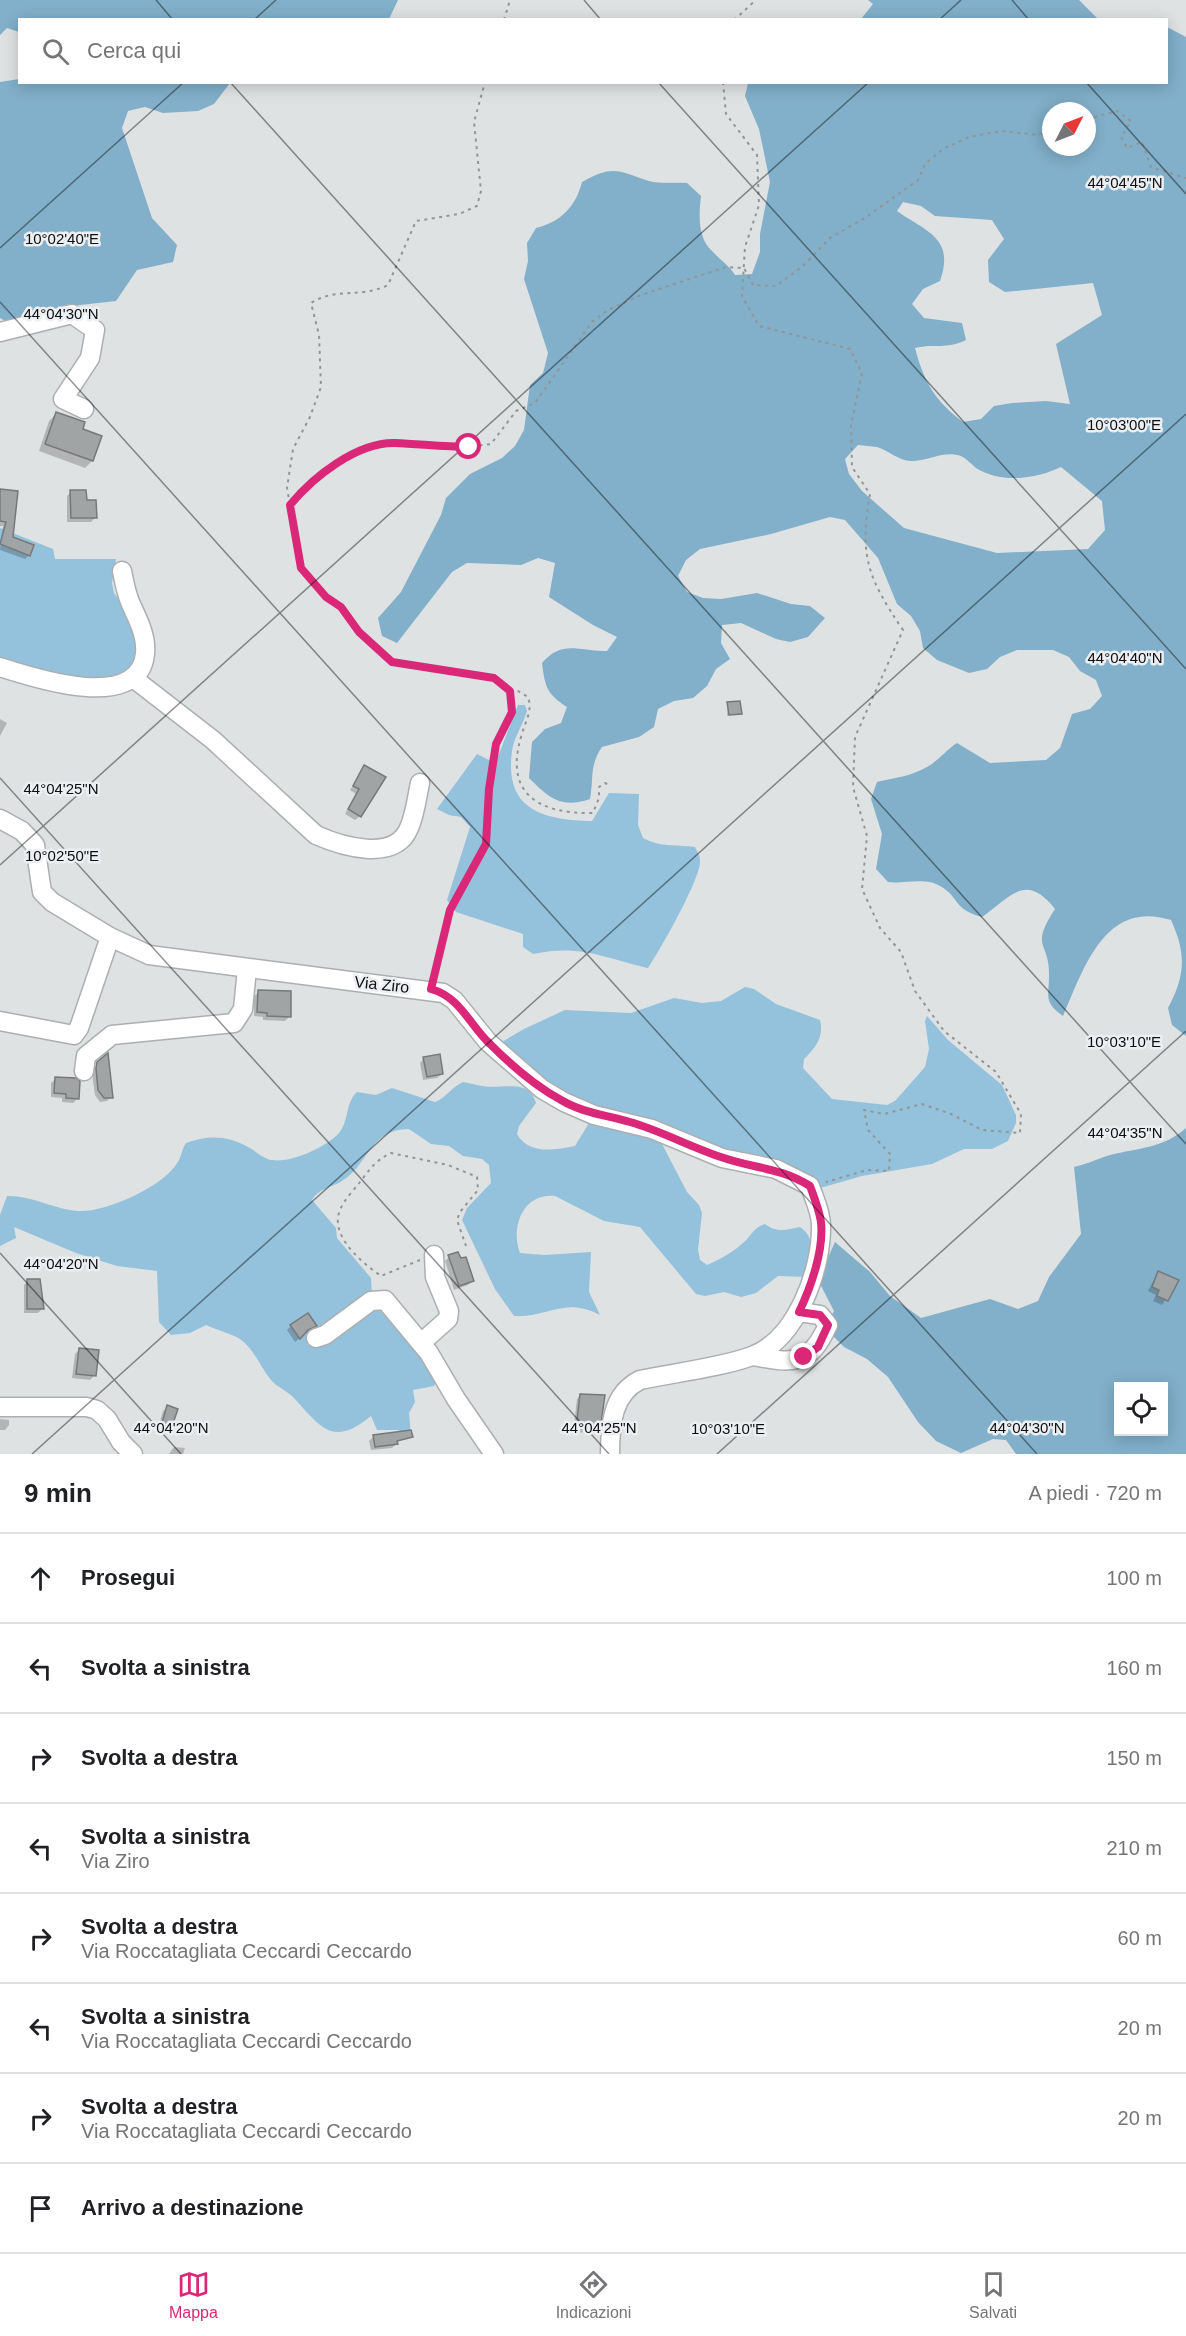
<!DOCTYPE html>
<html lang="it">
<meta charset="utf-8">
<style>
body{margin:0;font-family:Helvetica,sans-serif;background:#f6f6f6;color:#202124}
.controls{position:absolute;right:18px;bottom:18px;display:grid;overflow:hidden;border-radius:0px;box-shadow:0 3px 15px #0003}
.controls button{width:54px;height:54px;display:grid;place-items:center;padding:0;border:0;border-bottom:2px solid #e0e0e0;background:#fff;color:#202124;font:30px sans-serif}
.compass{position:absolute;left:1042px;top:102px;width:54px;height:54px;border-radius:50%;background:#fff;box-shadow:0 3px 15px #0003;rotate:48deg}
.stop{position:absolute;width:18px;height:18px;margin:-14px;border:4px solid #db2777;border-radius:50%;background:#fff}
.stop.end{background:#db2777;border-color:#fff;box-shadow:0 2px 6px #0008}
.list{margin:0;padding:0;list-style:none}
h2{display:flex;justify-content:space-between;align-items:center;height:78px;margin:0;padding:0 24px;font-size:26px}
h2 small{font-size:20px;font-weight:400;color:#757577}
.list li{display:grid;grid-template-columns:39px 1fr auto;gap:18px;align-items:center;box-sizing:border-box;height:90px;padding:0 24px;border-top:2px solid #e0e0e0}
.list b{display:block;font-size:22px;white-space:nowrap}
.list p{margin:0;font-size:20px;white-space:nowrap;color:#757577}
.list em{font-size:20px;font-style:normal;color:#757577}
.icon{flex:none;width:33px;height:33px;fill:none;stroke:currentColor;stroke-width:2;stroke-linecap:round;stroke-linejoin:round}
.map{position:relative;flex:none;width:1186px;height:1454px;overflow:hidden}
.search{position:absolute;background:#fff;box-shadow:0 3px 15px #0003;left:18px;right:18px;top:18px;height:66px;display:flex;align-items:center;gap:15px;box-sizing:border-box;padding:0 21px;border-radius:0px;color:#757577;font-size:22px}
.sheet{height:798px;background:#fff}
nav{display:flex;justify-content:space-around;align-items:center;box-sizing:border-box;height:84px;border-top:2px solid #e0e0e0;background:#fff;font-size:16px;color:#757577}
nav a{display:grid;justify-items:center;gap:3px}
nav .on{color:#db2777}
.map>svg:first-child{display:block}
.green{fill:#94c1dc}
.forest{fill:#82afca;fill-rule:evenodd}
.shadow{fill:#0003}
.building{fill:#a1a4a5;stroke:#76797b;stroke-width:1.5}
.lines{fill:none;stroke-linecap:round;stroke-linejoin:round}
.minor-casing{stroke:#acafb1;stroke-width:21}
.path{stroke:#929495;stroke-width:2;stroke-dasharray:3 4.5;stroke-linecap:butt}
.minor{stroke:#fff;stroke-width:18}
.route{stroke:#db2777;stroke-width:8}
.ticks{fill:none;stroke:#0e0f10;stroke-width:1.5;stroke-opacity:0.45}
.labels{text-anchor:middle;stroke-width:5;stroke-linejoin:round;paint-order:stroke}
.street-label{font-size:16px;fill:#0e0f10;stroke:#eceff1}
.ticks-label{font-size:15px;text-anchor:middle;fill:#0e0f10;stroke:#eceff1;stroke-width:5;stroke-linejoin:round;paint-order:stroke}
</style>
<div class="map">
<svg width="1186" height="1454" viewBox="0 0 1186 1454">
<rect width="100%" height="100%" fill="#dfe2e3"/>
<g class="green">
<polygon points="0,528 53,549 55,559 116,559 112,583 114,593 127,609 141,653 133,671 92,683 0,664"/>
<path d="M518 705H525L527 711C523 725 514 737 512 751 504 810 543 820 592 821L609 793 639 794 638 825 643 838C663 848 674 844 695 847 697 851 700 856 700 860 702 877 659 952 648 968 603 958 582 944 533 954L523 947V934L456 912 447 900 470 827 461 817 449 815 437 809 477 754 489 760 497 759Z"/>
<path d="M745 987 754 989 776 1004 820 1020C824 1037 816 1047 804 1059L803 1068 832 1099 887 1105 895 1101 925 1067 929 1049 925 1021 927 1016 948 1040 1002 1085 1016 1115V1123L1008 1141 992 1149H964L932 1164 862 1176 820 1188C798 1158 760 1164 728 1152 703 1143 679 1127 652 1120 615 1110 583 1105 548 1085 531 1076 515 1056 500 1043L524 1029 565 1010 631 1013 674 998 702 1003 721 1001Z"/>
<path d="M463 1082C470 1083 475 1085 482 1086 502 1090 529 1077 536 1103L519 1126 517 1134C529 1155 554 1150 575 1146L589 1123 653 1137 661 1142 687 1192 699 1205 702 1213 698 1250 700 1260 707 1265C719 1260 735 1251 744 1242 752 1235 754 1227 765 1224 777 1233 786 1230 800 1227 818 1239 810 1259 807 1277L778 1276 756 1293 741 1297 724 1292 705 1296 696 1294 640 1227 604 1221 555 1196C523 1192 510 1228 520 1253L544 1255 591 1252 589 1292 600 1315C564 1296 548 1318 514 1316L495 1289 462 1220 467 1208 491 1183 489 1165 482 1159 463 1156 449 1146 431 1144 409 1129C368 1130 370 1164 342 1181 331 1188 319 1188 312 1200L336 1228 337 1238 371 1278 372 1294 403 1325 437 1381 434 1386 413 1390 415 1402 409 1413 411 1436 400 1437 399 1430H377L371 1416C332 1448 321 1427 293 1397 286 1390 277 1387 271 1380 260 1367 255 1350 240 1339 233 1334 216 1330 206 1325L190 1333 171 1335 159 1322 157 1271 117 1266 76 1253 14 1227 16 1238 0 1246V1215L7 1196C35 1196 55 1210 79 1211 107 1212 166 1186 179 1160 182 1154 182 1149 186 1143 207 1135 227 1135 248 1147 256 1151 263 1159 272 1160 291 1163 321 1149 336 1136 350 1124 344 1104 357 1092L376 1095 392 1088 435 1102C446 1098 451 1087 463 1082Z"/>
</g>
<g class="forest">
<polygon points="0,0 398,0 389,19 20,20 19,32 7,28 0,35"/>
<polygon points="868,0 1079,0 1098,19 861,19 873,4"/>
<path d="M1167 27 1186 37V1036L1172 1025 1168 1008C1186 975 1186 953 1171 920 1105 899 1084 968 1063 1016 1043 1002 1049 996 1049 976 1050 941 1029 949 1055 909 1025 871 1010 898 982 917 952 909 960 897 940 886 926 877 904 884 888 882L876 869 882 834 871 799 877 782C894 778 912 776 927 767 938 761 946 750 957 743L990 763 1046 760 1060 748 1072 714 1090 709 1102 696 1096 680 1080 671 1069 657 1053 650H1017L1000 657 987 669 969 673 937 660 923 648 920 631 911 616 897 604 878 558 845 520 830 517 771 534 700 549 686 560 678 576 687 592 703 598 721 599 757 593 791 604 810 606 825 618 808 637 790 642 776 639 741 623 722 625 721 643 730 659 716 669 707 686 693 698 674 701 658 709 654 727 639 737 602 747C589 766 594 778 590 799 561 809 549 798 529 778L532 742 545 729 561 723 567 707C547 694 545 687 542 663 563 639 579 652 607 651L617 637 593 625 549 597 555 563 538 558 521 565 467 563 452 572 397 643 382 636 378 618 401 592 441 515 446 498 470 474 502 458 515 446 524 430 530 385 543 373 548 353 524 279 528 261 527 243 536 228C561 222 576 206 582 182 613 164 619 171 649 181 660 184 676 182 687 183L701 196C699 214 697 237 712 251 720 260 728 264 735 275L752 274 760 252V234L770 182 759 129 745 96 748 83 1166 82ZM1051 111H1087V147H1051ZM903 202 921 206 935 216 992 220 1004 239 988 260 989 282 1005 292 1093 283 1102 315 1056 344 1070 404 1046 401 1012 403 994 406 981 419 963 422C935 401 924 382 915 348 936 343 945 350 966 340L962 323 924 318 912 304 923 289 940 281C955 238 927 232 897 211ZM858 445C864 446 871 446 877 447 888 450 899 461 911 461 929 461 943 450 961 456 967 459 971 464 976 468 1001 484 1036 479 1061 467L1102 501 1105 530 1088 549 997 553 904 528 862 491 849 474 845 459Z"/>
<polygon points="19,79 20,82 230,83 214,104 198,111 163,113 145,107 128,111 122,128 152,218 177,245 173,262 137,270 116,301 44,309 9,323 0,318 0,82"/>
<path d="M1186 1128V1454H1016L1006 1440 993 1439 961 1453 936 1441 918 1422 888 1377 867 1359 844 1347 825 1328 834 1311 818 1280 835 1242 870 1272 890 1296 921 1318 990 1299 1018 1309 1038 1301 1049 1277 1081 1234 1074 1167C1087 1164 1097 1159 1110 1155 1138 1148 1164 1148 1186 1128ZM1118 1386H1164V1432H1118Z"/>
</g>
<g class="shadow">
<polygon points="56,414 81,430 100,437 92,461 85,468 39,451 49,421"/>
<polygon points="0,490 11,538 29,555 25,559 0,550 3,526 0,526"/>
<polygon points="71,492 85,502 95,518 91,522 67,522 67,496"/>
<polygon points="728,704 740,713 727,716"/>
<polygon points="0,719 7,723 0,736"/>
<polygon points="364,767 360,816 355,820 345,814 356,794 350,790"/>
<polygon points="259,992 289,1017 285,1021 263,1020 263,1017 254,1016 254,996"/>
<polygon points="424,1058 442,1074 437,1078 423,1080 420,1063"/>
<polygon points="98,1063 111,1097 107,1101 100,1102 95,1095 92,1073"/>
<polygon points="56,1078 78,1098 73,1103 62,1102 62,1098 51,1097 51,1083"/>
<polygon points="449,1257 472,1281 468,1285 454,1290 445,1261"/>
<polygon points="1158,1272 1177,1281 1162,1305 1153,1301 1156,1295 1148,1291"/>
<polygon points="28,1281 42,1309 38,1313 24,1313 24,1285"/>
<polygon points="291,1326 315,1326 295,1342 287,1330"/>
<polygon points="79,1350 94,1376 90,1380 72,1378 75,1354"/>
<polygon points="580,1395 598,1429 594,1433 573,1432 577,1399"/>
<polygon points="168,1407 171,1426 167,1430 158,1428 163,1411"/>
<polygon points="0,1419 9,1420 9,1425 5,1430 0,1430"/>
<polygon points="374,1436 396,1444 392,1448 371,1450 369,1441"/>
<polygon points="174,1447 185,1448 183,1454 169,1454"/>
</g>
<g class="building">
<polygon points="56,412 85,422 83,429 102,436 93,461 45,444"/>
<polygon points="0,489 18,491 13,537 34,545 30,556 0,544 6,522 0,521"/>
<polygon points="70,490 86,490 87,500 96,500 97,518 71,518"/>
<polygon points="740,701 742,714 729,715 727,702"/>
<polygon points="364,765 386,777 361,817 348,809 359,789 353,786"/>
<polygon points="258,990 291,991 291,1017 267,1016 267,1013 257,1012"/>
<polygon points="108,1053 113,1098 104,1098 98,1090 96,1068 97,1062"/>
<polygon points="440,1054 443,1074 427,1077 423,1057"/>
<polygon points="55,1077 76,1078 80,1081 79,1099 66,1098 66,1094 54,1093"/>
<polygon points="458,1252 461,1258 466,1257 474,1281 459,1286 448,1255"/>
<polygon points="1158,1271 1179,1280 1168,1301 1157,1296 1159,1290 1152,1287"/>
<polygon points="27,1279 40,1279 44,1309 27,1309"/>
<polygon points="308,1313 317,1326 308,1330 300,1339 290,1325"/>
<polygon points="79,1348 99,1350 96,1376 76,1374"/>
<polygon points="580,1394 605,1395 600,1430 576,1429"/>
<polygon points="167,1405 178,1409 172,1426 162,1423"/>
<polygon points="411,1430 413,1437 397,1441 398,1444 375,1447 373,1435"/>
</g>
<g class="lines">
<g class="minor-casing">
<g id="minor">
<polyline points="0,332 72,314 95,330 90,358 63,399 84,409"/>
<path d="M0 667C34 678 139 713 145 654 147 635 137 618 130 602 126 592 124 581 122 571"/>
<path d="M133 678 213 740 316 835C341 846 395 863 409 828 415 815 417 797 420 783"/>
<path d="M0 819 22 831 35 845 42 892 52 902 110 937 149 955 443 993 454 1000 488 1042 542 1089 564 1102 594 1115 652 1129 722 1158 776 1169 810 1186C814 1198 821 1212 821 1225 822 1269 797 1339 752 1356 723 1367 673 1373 640 1380 612 1394 610 1425 610 1454"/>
<polyline points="0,1021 74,1035 79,1028 110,937"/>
<polyline points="84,1071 86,1056 112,1035 234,1023 243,1009 247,969"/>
<polyline points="316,1338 325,1335 371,1301 385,1300 429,1353 456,1399 494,1454"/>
<polyline points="421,1343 448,1319 449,1311 435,1277 434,1255"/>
<path d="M753 1356C794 1364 810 1365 828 1325L820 1315 799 1312"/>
<polyline points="0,1407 87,1407 97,1410 107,1419 121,1442 133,1454"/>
</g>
</g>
<g class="path">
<polyline points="504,20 510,0"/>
<polyline points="734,20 756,0"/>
<path d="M723 82 726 114 757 155 759 205 745 247 742 296 759 326 850 349 862 373 851 425 852 467 870 494C859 557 868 578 903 630L855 737 853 787 867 836 862 889 880 928 901 952 915 991 944 1031 996 1072 1021 1114 1020 1133 982 1130 951 1114 922 1104 884 1114 864 1110 868 1130 890 1154 889 1171 867 1170 826 1182"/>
<polyline points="1087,119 1117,111 1131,121 1121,137 1127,148 1142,142 1151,167 1186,178"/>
<path d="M290 505C313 477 356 443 395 443 429 444 456 449 491 444L516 411 535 403 592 322 608 310 641 295 726 267 744 268 753 285 776 286 803 266 830 238 865 218 918 180 925 164 943 149 969 137 1001 131 1038 135 1051 130"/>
<path d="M510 691H518L528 697C533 712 525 721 521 737 504 795 540 814 593 813L599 798V787L605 783 611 786"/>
<path d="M434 978 450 910 486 844 489 789 496 744 512 712 510 691 494 678 392 662 359 631 341 607 326 597 301 568 287 488 293 449 310 417 321 387 319 335 311 303C336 287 359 299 388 285L416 221 459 214 477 206 481 191 474 122 485 82"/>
<path d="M420 1260 381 1276C364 1264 335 1241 338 1217 340 1204 352 1192 360 1182 369 1170 377 1159 391 1153L448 1165 477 1177 478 1190 460 1212 457 1220 466 1246"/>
</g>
<use href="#minor" class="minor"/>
</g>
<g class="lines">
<path class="route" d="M469 447C444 447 420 444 395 443 357 442 313 477 290 505L301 568 326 597 341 607 359 632 392 662 494 678 510 691 512 712 496 744 489 789 486 844 450 910 431 989C460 997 469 1024 490 1044 511 1065 535 1086 561 1100 583 1113 606 1115 630 1122 662 1131 692 1148 724 1158 756 1169 779 1167 810 1186 814 1197 819 1209 821 1222 824 1250 811 1287 799 1312L820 1315 828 1325 818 1347 804 1357"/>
</g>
<path class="ticks" d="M156 0 173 20M584 0 601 20M1012 0 1029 20M254 20 276 0M939 20 961 0M230 82 1186 1144M658 82 1186 669M1086 82 1186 194M0 248 184 82M0 302 1037 1454M0 778 609 1454M0 865 869 82M0 1253 181 1454M32 1454 1186 414M717 1454 1186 1031"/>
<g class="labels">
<g class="street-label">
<text transform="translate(382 984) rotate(6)" y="6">Via Ziro</text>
</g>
</g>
<g class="ticks-label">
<text x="1125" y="188">44°04'45"N</text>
<text x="62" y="244">10°02'40"E</text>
<text x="61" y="319">44°04'30"N</text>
<text x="1124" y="430">10°03'00"E</text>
<text x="1125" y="663">44°04'40"N</text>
<text x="61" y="794">44°04'25"N</text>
<text x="62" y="861">10°02'50"E</text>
<text x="1124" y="1047">10°03'10"E</text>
<text x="1125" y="1138">44°04'35"N</text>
<text x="61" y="1269">44°04'20"N</text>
<text x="171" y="1433">44°04'20"N</text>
<text x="599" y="1433">44°04'25"N</text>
<text x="1027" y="1433">44°04'30"N</text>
<text x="728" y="1434">10°03'10"E</text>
</g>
</svg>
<div class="controls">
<button><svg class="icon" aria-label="locate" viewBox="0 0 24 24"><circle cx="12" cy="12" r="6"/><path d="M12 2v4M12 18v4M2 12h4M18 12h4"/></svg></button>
</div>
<svg class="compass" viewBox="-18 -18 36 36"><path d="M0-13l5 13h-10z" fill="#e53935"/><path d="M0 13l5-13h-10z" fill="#757577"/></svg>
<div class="stop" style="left:469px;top:447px"></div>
<div class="stop end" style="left:804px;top:1357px"></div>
<div class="search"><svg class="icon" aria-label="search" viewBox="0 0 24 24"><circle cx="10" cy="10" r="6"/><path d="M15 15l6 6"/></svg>Cerca qui</div>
</div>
<section class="sheet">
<h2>9 min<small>A piedi · 720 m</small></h2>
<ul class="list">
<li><svg class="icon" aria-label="ahead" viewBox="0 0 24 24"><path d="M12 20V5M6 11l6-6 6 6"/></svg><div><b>Prosegui</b></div><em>100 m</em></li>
<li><svg class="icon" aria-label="left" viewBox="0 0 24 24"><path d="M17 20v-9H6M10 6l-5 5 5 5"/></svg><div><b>Svolta a sinistra</b></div><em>160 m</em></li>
<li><svg class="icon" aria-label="right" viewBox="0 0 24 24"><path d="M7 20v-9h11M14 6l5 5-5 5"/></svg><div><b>Svolta a destra</b></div><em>150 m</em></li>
<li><svg class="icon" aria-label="left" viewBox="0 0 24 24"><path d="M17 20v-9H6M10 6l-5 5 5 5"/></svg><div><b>Svolta a sinistra</b><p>Via Ziro</p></div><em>210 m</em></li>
<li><svg class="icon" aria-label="right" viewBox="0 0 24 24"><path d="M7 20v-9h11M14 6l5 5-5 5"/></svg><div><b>Svolta a destra</b><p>Via Roccatagliata Ceccardi Ceccardo</p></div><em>60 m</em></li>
<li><svg class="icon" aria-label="left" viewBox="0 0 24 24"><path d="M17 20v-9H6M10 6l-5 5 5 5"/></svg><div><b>Svolta a sinistra</b><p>Via Roccatagliata Ceccardi Ceccardo</p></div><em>20 m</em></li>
<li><svg class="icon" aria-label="right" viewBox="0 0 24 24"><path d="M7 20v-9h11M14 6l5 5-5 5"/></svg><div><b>Svolta a destra</b><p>Via Roccatagliata Ceccardi Ceccardo</p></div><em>20 m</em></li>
<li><svg class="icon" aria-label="arrive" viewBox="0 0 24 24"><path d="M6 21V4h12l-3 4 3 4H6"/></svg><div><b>Arrivo a destinazione</b></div></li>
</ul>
</section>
<nav>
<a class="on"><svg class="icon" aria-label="map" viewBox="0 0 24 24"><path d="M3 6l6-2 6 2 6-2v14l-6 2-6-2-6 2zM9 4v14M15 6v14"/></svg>Mappa</a>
<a><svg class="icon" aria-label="directions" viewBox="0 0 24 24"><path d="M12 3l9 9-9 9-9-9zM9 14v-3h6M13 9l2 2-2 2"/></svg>Indicazioni</a>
<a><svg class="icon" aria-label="saved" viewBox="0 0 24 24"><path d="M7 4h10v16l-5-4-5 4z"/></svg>Salvati</a>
</nav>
